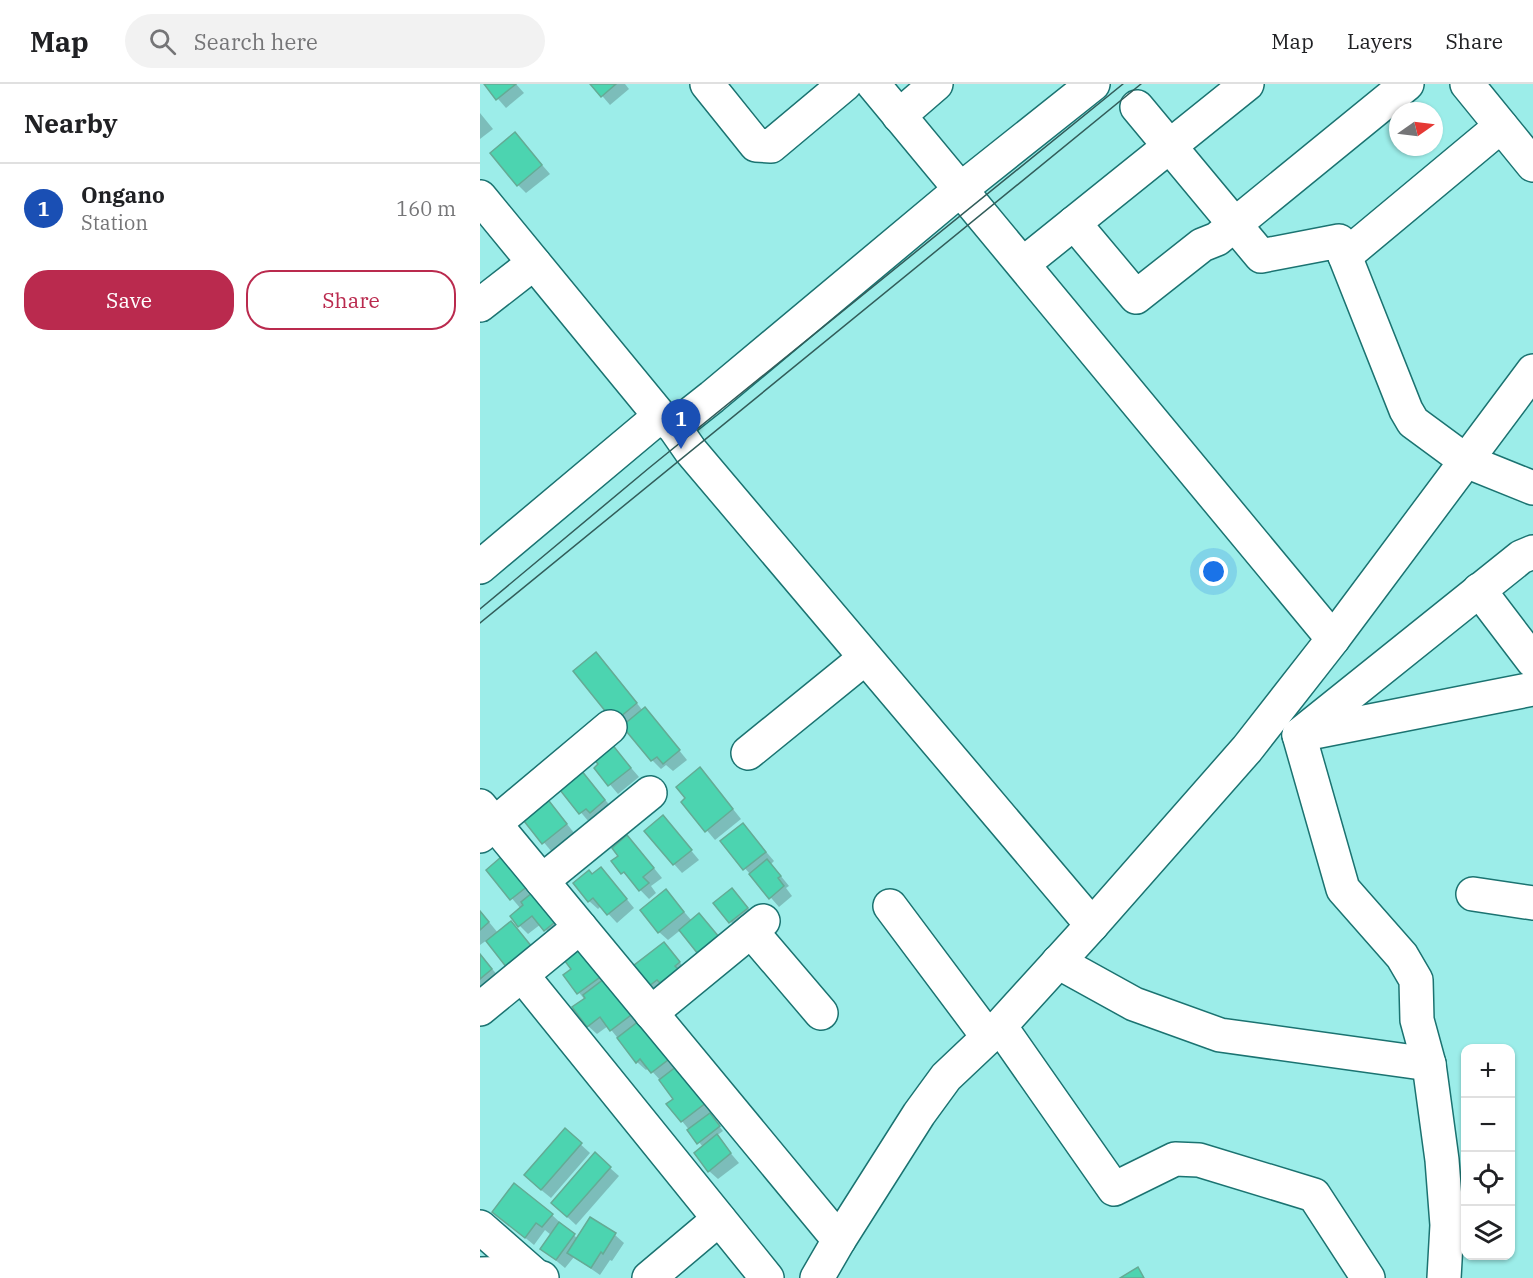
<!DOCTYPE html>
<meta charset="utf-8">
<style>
body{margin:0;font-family:"IBM Plex Serif",serif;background:#f2f2f2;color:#202124}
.controls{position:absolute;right:18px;bottom:18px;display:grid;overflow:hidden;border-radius:12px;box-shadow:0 2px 4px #0004}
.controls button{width:54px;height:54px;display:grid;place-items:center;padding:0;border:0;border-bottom:2px solid #e0e0e0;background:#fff;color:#202124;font:30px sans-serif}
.compass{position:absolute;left:909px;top:18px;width:54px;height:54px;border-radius:50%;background:#fff;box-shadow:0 2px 4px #0004;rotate:76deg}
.you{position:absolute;left:734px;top:488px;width:21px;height:21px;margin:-15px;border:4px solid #fff;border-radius:50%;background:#1a73e8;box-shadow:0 0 0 9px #1a73e833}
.badge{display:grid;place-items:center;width:39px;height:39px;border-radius:50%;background:#ba2a4e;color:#fff;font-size:20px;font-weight:700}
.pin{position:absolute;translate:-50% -50px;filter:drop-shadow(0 2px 3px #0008)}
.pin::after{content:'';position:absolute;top:32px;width:21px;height:18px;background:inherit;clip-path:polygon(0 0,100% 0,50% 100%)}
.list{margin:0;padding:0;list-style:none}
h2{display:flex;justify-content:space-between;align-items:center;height:78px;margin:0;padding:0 24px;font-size:26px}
h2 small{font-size:20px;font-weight:400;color:#757577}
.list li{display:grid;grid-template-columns:39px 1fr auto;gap:18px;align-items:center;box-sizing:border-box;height:90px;padding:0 24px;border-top:2px solid #e0e0e0}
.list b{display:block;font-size:22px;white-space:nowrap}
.list p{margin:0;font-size:20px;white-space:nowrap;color:#757577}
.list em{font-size:20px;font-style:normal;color:#757577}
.actions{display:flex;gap:12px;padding:18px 24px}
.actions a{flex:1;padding:14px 0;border:2px solid #ba2a4e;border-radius:24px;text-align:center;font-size:21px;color:#ba2a4e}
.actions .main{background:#ba2a4e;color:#fff}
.icon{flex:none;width:33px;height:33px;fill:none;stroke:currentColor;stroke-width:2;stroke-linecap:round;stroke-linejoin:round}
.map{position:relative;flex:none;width:1053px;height:1194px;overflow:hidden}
header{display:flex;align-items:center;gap:36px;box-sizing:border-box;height:84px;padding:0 30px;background:#fff;border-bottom:2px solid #e0e0e0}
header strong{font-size:28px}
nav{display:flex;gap:33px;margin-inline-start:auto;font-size:21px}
.search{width:420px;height:54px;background:#f2f2f2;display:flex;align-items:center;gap:15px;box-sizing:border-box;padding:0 21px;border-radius:33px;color:#757577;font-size:22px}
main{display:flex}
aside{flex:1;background:#fff}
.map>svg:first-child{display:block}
.shadow{fill:#0003}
.building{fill:#4cd4b0;stroke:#64ab95;stroke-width:1.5}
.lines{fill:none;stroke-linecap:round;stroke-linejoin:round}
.minor-casing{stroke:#1b7371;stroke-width:36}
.minor{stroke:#fff;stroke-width:33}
.tram{stroke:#325d5a;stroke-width:1.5}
</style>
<header>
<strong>Map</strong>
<div class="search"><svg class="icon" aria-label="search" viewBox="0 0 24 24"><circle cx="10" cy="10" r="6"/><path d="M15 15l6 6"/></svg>Search here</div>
<nav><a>Map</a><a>Layers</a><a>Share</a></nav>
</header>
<main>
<aside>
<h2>Nearby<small></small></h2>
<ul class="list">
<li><span class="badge" style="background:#1a4fb4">1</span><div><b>Ongano</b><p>Station</p></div><em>160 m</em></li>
</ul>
<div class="actions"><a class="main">Save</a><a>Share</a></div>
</aside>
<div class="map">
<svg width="1053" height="1194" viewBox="0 0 1053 1194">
<rect width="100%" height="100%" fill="#9cede9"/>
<g class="shadow">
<polygon points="5,0 36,0 44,9 26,24"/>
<polygon points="112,0 145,0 149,5 130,21"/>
<polygon points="0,29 13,45 0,55"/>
<polygon points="35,50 70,90 46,109 38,101"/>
<polygon points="125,579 163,627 173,634 207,676 193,687 186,681 181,685 172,676 95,587"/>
<polygon points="127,656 159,693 138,710 116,684 120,681"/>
<polygon points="97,683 133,725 109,738 82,706"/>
<polygon points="228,694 261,735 235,756 203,718"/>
<polygon points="70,719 95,750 72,768 39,729"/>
<polygon points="183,733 219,776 202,789 194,780"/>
<polygon points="271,750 294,777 291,780 309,802 306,804 312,812 299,823 242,758"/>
<polygon points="156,762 182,794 171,802 176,809 169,815 133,778"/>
<polygon points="28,769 89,843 74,855 61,840 48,850 40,842 41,825 8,786"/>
<polygon points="121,784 154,824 137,839 121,822 118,825 109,817 112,791"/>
<polygon points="261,815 276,834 259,847 235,820"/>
<polygon points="194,816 212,837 188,856 179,848"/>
<polygon points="0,827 18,849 28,883 7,856 0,861"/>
<polygon points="102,858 235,1027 230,1031 243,1047 236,1052 259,1079 238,1095 229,1087 223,1063 202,1037 195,1015 181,997 169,984 166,986 157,978 128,942 117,950 108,942 105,916 85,891 93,885"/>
<polygon points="184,860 207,887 179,910 155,883"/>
<polygon points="0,871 20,894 0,910"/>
<polygon points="85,1046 110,1069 71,1114 54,1100"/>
<polygon points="130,1084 139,1092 96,1141 82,1128"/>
<polygon points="14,1128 72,1131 98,1155 135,1151 144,1159 132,1177 130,1176 120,1191 94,1173 85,1184 62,1165 71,1151 65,1146 54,1161"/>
</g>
<g class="building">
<polygon points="4,0 36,0 16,16"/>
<polygon points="110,0 136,0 121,13"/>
<polygon points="35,48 62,81 37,102 10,69"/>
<polygon points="116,568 157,619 134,638 93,587"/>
<polygon points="165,623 200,666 183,680 177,673 171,677 142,642"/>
<polygon points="127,654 151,684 128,702 114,684 118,680 108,669"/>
<polygon points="97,681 125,716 110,729 106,725 99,730 80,706"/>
<polygon points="220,683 253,725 225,748 201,718 205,714 196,703"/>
<polygon points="62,708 87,740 62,760 37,728"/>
<polygon points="183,731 212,766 193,781 164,747"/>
<polygon points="263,739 286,768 263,786 240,757"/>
<polygon points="147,751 174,784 163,793 169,799 159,807 144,788 141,790 131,777 138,772 132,764"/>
<polygon points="28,767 53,798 30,816 6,786"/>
<polygon points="287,775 301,792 298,794 304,802 289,815 269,790"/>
<polygon points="121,783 147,815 127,831 113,814 108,818 93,799 109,786 112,790"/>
<polygon points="58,804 81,833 64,847 52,832 38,843 30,832 43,821 41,818"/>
<polygon points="252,804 268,824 249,839 233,819"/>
<polygon points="186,805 204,828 178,849 160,826"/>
<polygon points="0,827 9,838 0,846"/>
<polygon points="219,829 239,853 218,870 199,846"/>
<polygon points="31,837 52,863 27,884 6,857"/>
<polygon points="102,856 127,888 97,910 83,891 91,885 81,872"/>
<polygon points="184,858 200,878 195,882 198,885 180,899 177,896 169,902 153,882"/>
<polygon points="0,870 12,885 0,895"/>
<polygon points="128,892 155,928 130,947 120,933 107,943 92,923 105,914 103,911"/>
<polygon points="164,933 193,972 171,989 160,975 156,979 137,954"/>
<polygon points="201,979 227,1018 201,1038 186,1020 193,1015 179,996"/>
<polygon points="230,1029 240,1042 217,1060 207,1046"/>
<polygon points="85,1044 102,1059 61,1106 44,1091"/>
<polygon points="237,1050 251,1069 228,1088 214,1069"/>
<polygon points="115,1068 131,1083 87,1133 71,1119"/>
<polygon points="34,1099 73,1130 62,1143 56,1139 45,1154 12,1128"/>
<polygon points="110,1133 136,1149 123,1170 121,1168 111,1184 87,1169"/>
<polygon points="79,1138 95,1150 76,1176 60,1165"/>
<polygon points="658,1183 664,1194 640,1194"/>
</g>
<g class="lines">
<g class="minor-casing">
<g id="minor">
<polyline points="227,0 276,61 291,62 365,0"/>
<polyline points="393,0 853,555"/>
<polyline points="987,0 1053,81"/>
<polyline points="657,23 781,172 859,157 926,326 933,338 986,377 1053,404"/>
<polyline points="419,32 456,0"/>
<polyline points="0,113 180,332 194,343 210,366 612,841"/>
<polyline points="594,139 656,213 722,161 737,155 927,0"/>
<polyline points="865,172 1021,42"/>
<polyline points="543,180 767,0"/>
<polyline points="0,221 54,179"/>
<polyline points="194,343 232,313 481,105 613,0"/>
<polyline points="0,483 180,332"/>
<polyline points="999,506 1053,577"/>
<polyline points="824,650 1053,605"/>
<polyline points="819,651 863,805 922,872 936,896 937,936 949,980 962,1076 967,1141 964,1194"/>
<polyline points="819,651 1041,473 1053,468"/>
<polyline points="268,669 385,574"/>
<polyline points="0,722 359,1156"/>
<polyline points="0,752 130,643"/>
<polyline points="62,797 170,709"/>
<polyline points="993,810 1053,819"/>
<polyline points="410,822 508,953"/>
<polyline points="271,847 341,929"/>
<polyline points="578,878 654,920 740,951 949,980"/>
<polyline points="42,891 287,1194"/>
<polyline points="0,925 100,843"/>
<polyline points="171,929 283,837"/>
<polyline points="520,942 634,1105 695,1075 719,1076 834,1111 888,1194"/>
<polyline points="0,1143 57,1193"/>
<polyline points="0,1190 36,1189 62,1194"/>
<polyline points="169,1194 239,1135"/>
<polyline points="337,1194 359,1156 439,1030 466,993 520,942 612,841 767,665 853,555 1053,287"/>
</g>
</g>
<use href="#minor" class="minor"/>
<g class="tram">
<polyline points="0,525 169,384 643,0"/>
<polyline points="0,539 661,0"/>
</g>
</g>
</svg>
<div class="controls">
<button>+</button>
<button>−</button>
<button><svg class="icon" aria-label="locate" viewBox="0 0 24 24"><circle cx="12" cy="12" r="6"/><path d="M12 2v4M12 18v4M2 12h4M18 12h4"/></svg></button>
<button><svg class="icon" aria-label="layers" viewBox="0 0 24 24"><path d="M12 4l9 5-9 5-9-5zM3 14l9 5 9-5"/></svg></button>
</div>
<svg class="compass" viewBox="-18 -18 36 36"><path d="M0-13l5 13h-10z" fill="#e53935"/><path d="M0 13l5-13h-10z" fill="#757577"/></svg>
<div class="you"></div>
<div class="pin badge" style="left:201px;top:365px;background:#1a4fb4">1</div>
</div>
</main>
